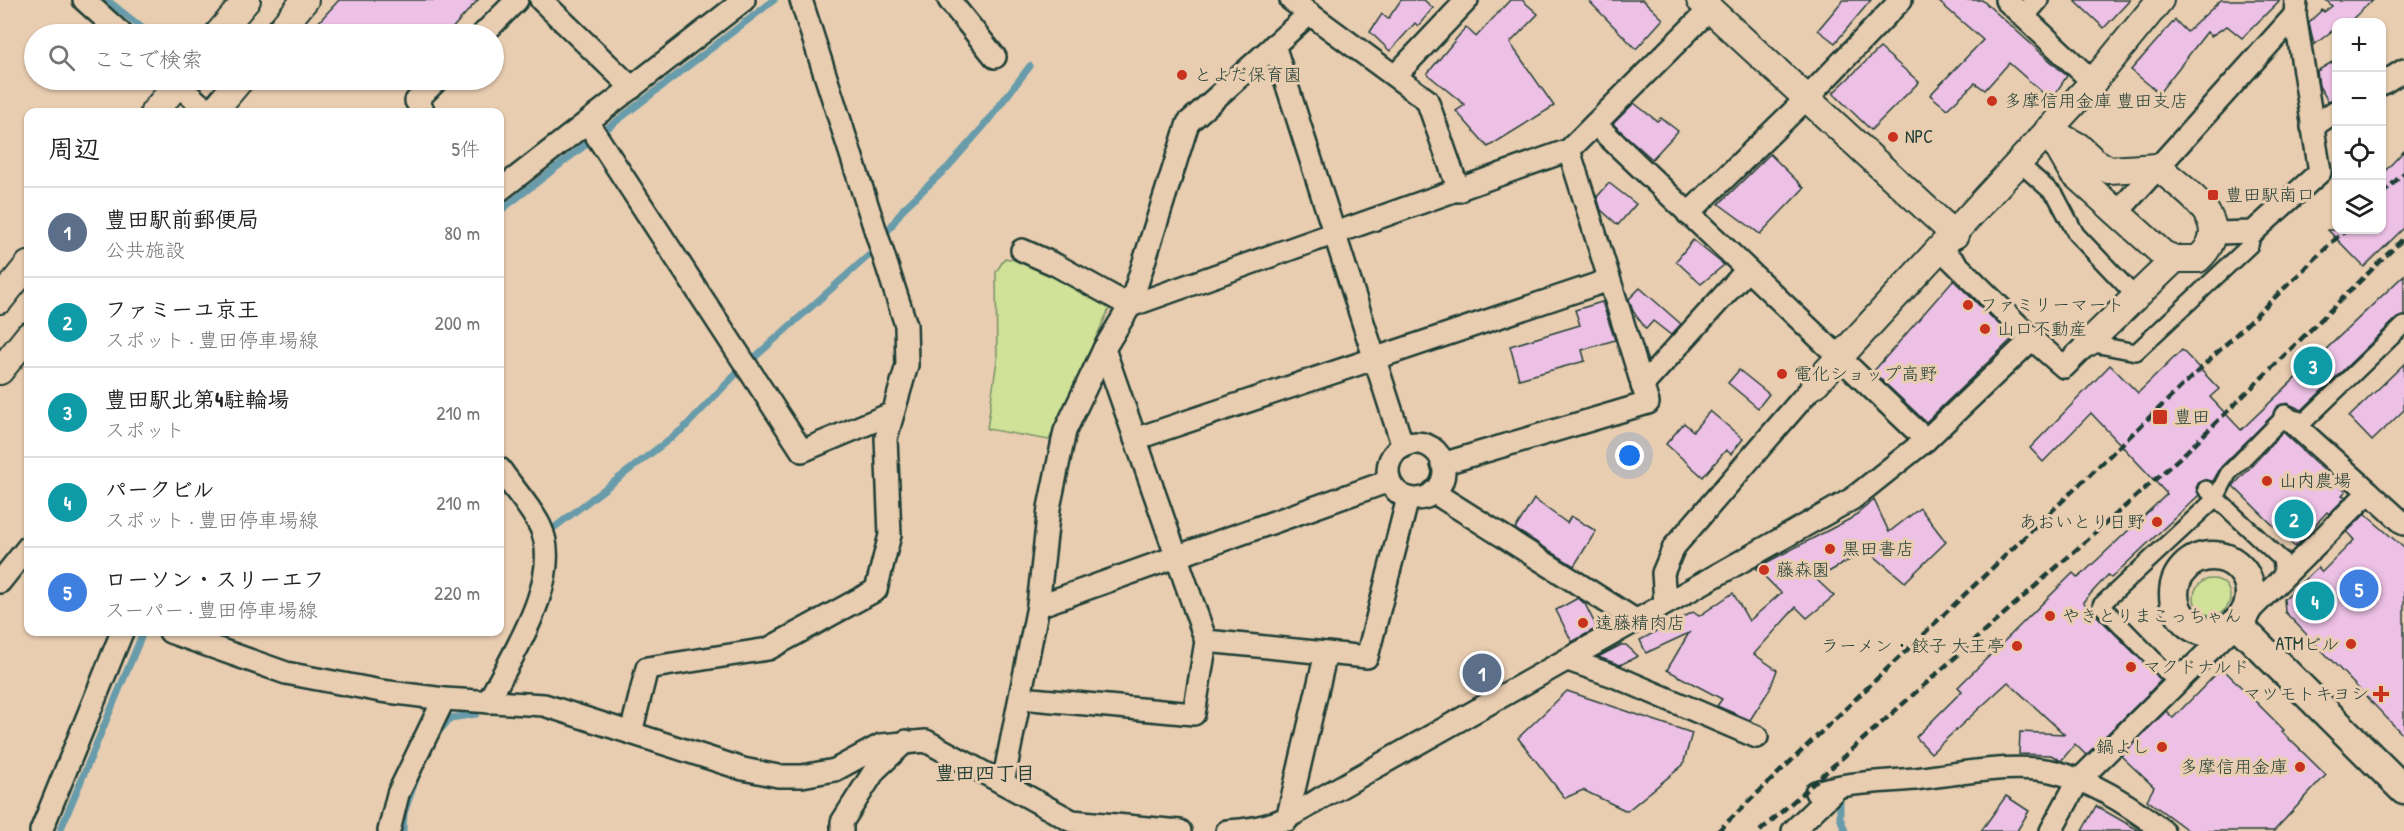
<!DOCTYPE html>
<html lang="ja">
<meta charset="utf-8">
<style>
body{margin:0;font-family:"Patrick Hand","Klee One",sans-serif;background:#f2f2f2;color:#222}
.controls{position:absolute;right:18px;top:18px;display:grid;overflow:hidden;border-radius:12px;box-shadow:0 2px 4px #0004}
.controls button{width:54px;height:54px;display:grid;place-items:center;padding:0;border:0;border-bottom:2px solid #e0e0e0;background:#fff;color:#222;font:30px sans-serif}
.you{position:absolute;left:1630px;top:456px;width:21px;height:21px;margin:-15px;border:4px solid #fff;border-radius:50%;background:#1a73e8;box-shadow:0 0 0 9px #1a73e833}
.badge{display:grid;place-items:center;width:39px;height:39px;border-radius:50%;background:#d93025;color:#fff;font-size:20px;font-weight:700}
.pin{position:absolute;translate:-50% -50%;border:3px solid #fff;box-shadow:0 2px 6px #0006}
.list{margin:0;padding:0;list-style:none}
h2{display:flex;justify-content:space-between;align-items:center;height:78px;margin:0;padding:0 24px;font-size:26px}
h2 small{font-size:20px;font-weight:400;color:#767676}
.list li{display:grid;grid-template-columns:39px 1fr auto;gap:18px;align-items:center;box-sizing:border-box;height:90px;padding:0 24px;border-top:2px solid #e0e0e0}
.list b{display:block;font-size:22px;white-space:nowrap}
.list p{margin:0;font-size:20px;white-space:nowrap;color:#767676}
.list em{font-size:20px;font-style:normal;color:#767676}
.icon{flex:none;width:33px;height:33px;fill:none;stroke:currentColor;stroke-width:2;stroke-linecap:round;stroke-linejoin:round}
.map{position:relative;flex:none;width:2404px;height:831px;overflow:hidden}
.search{position:absolute;background:#fff;box-shadow:0 2px 4px #0004;left:24px;top:24px;width:480px;height:66px;display:flex;align-items:center;gap:15px;box-sizing:border-box;padding:0 21px;border-radius:33px;color:#767676;font-size:22px}
.panel{position:absolute;background:#fff;box-shadow:0 2px 4px #0004;left:24px;top:108px;width:480px;height:528px;border-radius:12px}
.map>svg:first-child{display:block}
.green{fill:#cfe297;stroke:#779066;stroke-width:1.5}
.lines{fill:none;stroke-linecap:round;stroke-linejoin:round}
.stream{stroke:#689cab;stroke-width:7}
.building{fill:#edc0e5;stroke:#1f3d34;stroke-width:1.5}
.pedestrian-casing{stroke:#1f3d34;stroke-width:20}
.minor-casing{stroke:#1f3d34;stroke-width:26}
.tertiary-casing{stroke:#1f3d34;stroke-width:30}
.secondary-casing{stroke:#1f3d34;stroke-width:33}
.pedestrian{stroke:#e9cdb0;stroke-width:15}
.minor{stroke:#e9cdb0;stroke-width:21}
.tertiary{stroke:#e9cdb0;stroke-width:26}
.secondary{stroke:#e9cdb0;stroke-width:28}
.rail{stroke:#1f3d34;stroke-width:4.5;stroke-dasharray:9 4.5;stroke-linecap:butt}
.poi-dot{fill:#c8321e;stroke:#e9cdb0;stroke-width:2}
.labels{text-anchor:middle;stroke-width:6;stroke-linejoin:round;paint-order:stroke}
.poi-label{font-size:18px;fill:#1f3d34;stroke:#e9cdb0;text-anchor:start}
.neighbourhood-label{font-size:20px;font-weight:bold;fill:#1f3d34;stroke:#e9cdb0}
</style>
<div class="map">
<svg width="2404" height="831" viewBox="0 0 2404 831">
<rect width="100%" height="100%" fill="#e9cdb0"/>
<filter id="ink" filterUnits="userSpaceOnUse"><feTurbulence type="fractalNoise" baseFrequency=".0167" numOctaves="2"/><feDisplacementMap in="SourceGraphic" scale="12" xChannelSelector="R" yChannelSelector="G"/><feConvolveMatrix kernelMatrix="1 2 1 2 8 2 1 2 1" color-interpolation-filters="sRGB"/></filter>
<g filter="url(#ink)">
<g class="green">
<polygon points="1005,258 1054,268 1110,307 1049,440 987,429 997,360 996,272"/>
<circle cx="2212" cy="597" r="18"/>
</g>
<g class="lines">
<g class="stream">
<polyline points="107,0 150,34"/>
<polyline points="609,127 774,0"/>
<polyline points="500,211 588,143"/>
<polyline points="882,239 904,208 948,167 983,127 1030,66"/>
<polyline points="555,527 684,428 736,374 876,249"/>
<polyline points="437,733 451,718 476,714"/>
<polyline points="1840,800 1840,817 1845,831"/>
<polyline points="60,831 142,635"/>
<polyline points="403,831 404,813 416,779"/>
</g>
</g>
<g class="building">
<polygon points="339,0 478,0 447,34 326,34 316,25"/>
<polygon points="1401,0 1424,0 1433,8 1418,26 1415,23 1390,51 1370,32 1382,14 1388,19"/>
<polygon points="1510,0 1522,0 1538,14 1510,43 1554,106 1488,147 1456,111 1465,105 1427,74 1466,27 1476,37"/>
<polygon points="1588,0 1643,0 1663,19 1636,49"/>
<polygon points="1843,0 1871,0 1835,43 1818,30"/>
<polygon points="1937,0 1982,0 2067,76 2051,100 2009,63 1985,90 1975,83 1947,109 1930,95 1983,40"/>
<polygon points="2074,0 2130,0 2104,28"/>
<polygon points="2221,0 2280,0 2242,38 2227,26 2211,36 2207,32 2159,93 2131,70 2175,20 2187,32"/>
<polygon points="2326,0 2373,0 2349,22 2346,19 2337,22 2337,27 2314,45 2309,22 2322,10 2324,12 2332,6"/>
<polygon points="1880,48 1919,82 1871,130 1833,93"/>
<polygon points="2337,59 2337,98 2328,101 2319,86 2317,71"/>
<polygon points="1634,103 1657,121 1661,118 1678,131 1652,159 1613,124"/>
<polygon points="2404,151 2404,228 2364,267 2328,230 2382,230 2382,174"/>
<polygon points="1770,154 1804,188 1760,234 1719,204"/>
<polygon points="1609,183 1636,204 1618,225 1601,210 1597,197"/>
<polygon points="1693,240 1724,265 1701,284 1676,261"/>
<polygon points="2404,275 2404,316 2397,318 2302,410 2287,403 2276,407 2273,415 2221,467 2213,481 2204,480 2199,482 2196,488 2199,495 2111,578 2108,575 2083,602 2161,680 2148,694 2086,755 2075,744 2061,761 2051,755 2019,754 2020,732 2064,734 2008,682 1931,753 1916,737 1962,691 1958,687 2073,573 2078,578 2167,494 2091,413 2043,462 2030,448 2110,365 2138,393 2182,350 2219,389 2210,397 2241,430"/>
<polygon points="1953,280 2013,338 1926,422 1873,372"/>
<polygon points="1640,288 1681,324 1671,335 1653,321 1646,329 1633,311 1629,299"/>
<polygon points="1602,302 1615,340 1582,350 1585,361 1519,379 1510,346 1580,325 1575,310"/>
<polygon points="2404,364 2404,410 2372,441 2349,417"/>
<polygon points="1739,370 1769,394 1758,408 1728,383"/>
<polygon points="1710,411 1743,439 1731,454 1726,450 1703,477 1666,444 1684,423 1693,431"/>
<polygon points="2283,432 2346,491 2342,495 2346,497 2329,514 2327,512 2295,547 2233,486"/>
<polygon points="1534,499 1567,523 1571,516 1596,531 1574,566 1515,529"/>
<polygon points="1874,500 1889,532 1920,508 1946,542 1905,582 1867,550 1816,579 1834,596 1807,618 1796,607 1754,654 1777,670 1770,689 1750,720 1717,706 1722,699 1667,670 1689,633 1646,653 1640,640 1693,612 1699,616 1733,593 1749,621 1781,593 1756,568 1852,518"/>
<polygon points="2365,514 2404,548 2404,736 2285,612 2284,599 2318,567 2322,572 2354,540 2347,532"/>
<polygon points="1578,598 1585,604 1597,628 1572,642 1556,610"/>
<polygon points="1621,645 1626,645 1638,656 1620,665 1598,657"/>
<polygon points="2222,668 2284,730 2282,732 2326,775 2274,831 2189,831 2147,800 2154,787 2121,756 2166,711 2173,718"/>
<polygon points="1567,691 1692,733 1683,765 1627,811 1583,790 1565,798 1518,738"/>
<polygon points="2006,796 2029,811 2017,831 1981,831"/>
<polygon points="2096,806 2140,831 2082,831"/>
</g>
<g class="lines">
<g class="pedestrian-casing">
<g id="pedestrian">
<polyline points="2019,163 2056,196 2076,234 2136,297"/>
<polyline points="2088,343 2136,352 2250,245 2253,232"/>
<polyline points="2206,489 2216,498 2228,474 2285,416 2305,421 2404,325"/>
<polyline points="2190,667 2168,674 2101,605 2216,498 2281,559 2283,575"/>
</g>
</g>
<g class="minor-casing">
<g id="minor">
<polyline points="84,0 122,34"/>
<polyline points="541,0 632,88"/>
<polyline points="949,0 995,57"/>
<polyline points="1291,0 1427,100 1459,191"/>
<polyline points="2006,0 2093,82"/>
<polyline points="2023,16 2037,0"/>
<polyline points="483,34 517,0"/>
<polyline points="1274,45 1403,447"/>
<polyline points="1395,76 1467,0"/>
<polyline points="172,80 209,112"/>
<polyline points="2382,84 2404,70"/>
<polyline points="424,112 416,101 437,80"/>
<polyline points="588,123 802,451 893,413"/>
<polyline points="1595,124 1926,440"/>
<polyline points="2312,127 2336,111"/>
<polyline points="500,190 744,0"/>
<polyline points="1688,214 1806,99 1901,0"/>
<polyline points="2116,214 2295,15"/>
<polyline points="2215,233 2253,232 2320,172 2295,15 2296,0"/>
<polyline points="1941,249 2032,339"/>
<polyline points="1022,250 1056,265 1130,306 1569,150 1710,9"/>
<polyline points="1104,349 1206,641 1326,653"/>
<polyline points="1642,386 1746,271"/>
<polyline points="1135,439 1609,280"/>
<circle cx="1416" cy="471" r="28"/>
<polyline points="1442,464 1648,403 1569,150"/>
<polyline points="1433,492 1637,621"/>
<polyline points="2369,492 2404,524"/>
<polyline points="0,582 28,547"/>
<polyline points="1665,603 1663,573 1674,547 1814,385"/>
<polyline points="1038,606 1389,481"/>
<polyline points="170,632 286,673 381,691 444,699 544,705 743,769 778,776 802,776 835,770 881,745 926,741 1072,821 1180,831"/>
<polyline points="1568,660 1614,676 1757,737"/>
<polyline points="1021,698 1194,714 1206,641"/>
<path d="M488 702C511 657 565 577 540 526 530 506 512 487 500 469"/>
<polyline points="631,733 647,668 768,649 876,590 890,535 886,438 907,365 906,325 801,0"/>
<polyline points="1003,783 1038,606 1049,508 1065,431 1104,349 1130,306 1188,123 1309,14"/>
<path d="M1816 792C1848 782 1881 782 1915 779 1955 774 1996 766 2037 769 2081 773 2130 805 2163 831"/>
<polyline points="1287,820 1326,653 1367,657 1408,498"/>
<polyline points="41,831 122,632"/>
<polyline points="389,831 398,794 444,699"/>
<polyline points="842,831 842,822 875,770 906,741"/>
<path d="M1227 831C1268 829 1287 820 1321 798L1852 499 1926 440 2032 339 2064 367 2088 343"/>
<polyline points="1793,831 1838,787"/>
<polyline points="2051,831 2078,781 2369,492 2285,416"/>
</g>
</g>
<g class="tertiary-casing">
<g id="tertiary">
<polyline points="1700,0 1955,235"/>
<polyline points="218,34 247,0"/>
<polyline points="277,34 305,0"/>
<polyline points="154,112 181,80"/>
<polyline points="213,112 240,80"/>
<path d="M2048 130 2078 146 2094 161 2109 170 2158 167C2185 192 2239 222 2198 259H2175L2163 254 2072 172Z"/>
<polyline points="0,300 28,265"/>
<polyline points="2088,343 2175,259"/>
<polyline points="0,371 28,336"/>
<polyline points="1814,385 2093,82 2160,0"/>
</g>
</g>
<g class="secondary-casing">
<g id="secondary">
<circle cx="2212" cy="594" r="38"/>
<polyline points="2236,623 2404,790"/>
</g>
</g>
<use href="#pedestrian" class="pedestrian"/>
<use href="#minor" class="minor"/>
<use href="#tertiary" class="tertiary"/>
<use href="#secondary" class="secondary"/>
<g class="rail">
<polyline points="2382,194 2404,173"/>
<polyline points="1718,831 2345,230"/>
<polyline points="1760,831 2186,452 2404,238"/>
</g>
</g>
</g>
<g class="poi-dot">
<circle cx="1182" cy="75" r="6"/>
<circle cx="1992" cy="101" r="6"/>
<circle cx="1893" cy="137" r="6"/>
<rect x="2207" y="189" width="12" height="12" rx="3"/>
<circle cx="1968" cy="305" r="6"/>
<circle cx="1985" cy="329" r="6"/>
<circle cx="1782" cy="374" r="6"/>
<rect x="2152" y="409" width="16" height="16" rx="3"/>
<circle cx="2267" cy="481" r="6"/>
<circle cx="2157" cy="522" r="6"/>
<circle cx="1830" cy="549" r="6"/>
<circle cx="1764" cy="570" r="6"/>
<circle cx="2050" cy="616" r="6"/>
<circle cx="1583" cy="623" r="6"/>
<circle cx="2351" cy="644" r="6"/>
<circle cx="2017" cy="646" r="6"/>
<circle cx="2131" cy="667" r="6"/>
<path d="M2378 685h6v6h6v6h-6v6h-6v-6h-6v-6h6z"/>
<circle cx="2162" cy="747" r="6"/>
<circle cx="2300" cy="767" r="6"/>
</g>
<g class="labels">
<g class="poi-label">
<text x="1194" y="81">とよだ保育園</text>
<text x="2004" y="107">多摩信用金庫 豊田支店</text>
<text x="1905" y="143">NPC</text>
<text x="2225" y="201">豊田駅南口</text>
<text x="1980" y="311">ファミリーマート</text>
<text x="1997" y="335">山口不動産</text>
<text x="1794" y="380">電化ショップ高野</text>
<text x="2174" y="423">豊田</text>
<text x="2279" y="487">山内農場</text>
<text x="2145" y="528" text-anchor="end">あおいとり日野</text>
<text x="1842" y="555">黒田書店</text>
<text x="1776" y="576">藤森園</text>
<text x="2062" y="622">やきとりまこっちゃん</text>
<text x="1595" y="629">遠藤精肉店</text>
<text x="2339" y="650" text-anchor="end">ATMビル</text>
<text x="2005" y="652" text-anchor="end">ラーメン・餃子 大王亭</text>
<text x="2143" y="673">マクドナルド</text>
<text x="2369" y="700" text-anchor="end">マツモトキヨシ</text>
<text x="2150" y="753" text-anchor="end">鍋よし</text>
<text x="2288" y="773" text-anchor="end">多摩信用金庫</text>
</g>
<g class="neighbourhood-label">
<text x="985" y="780">豊田四丁目</text>
</g>
</g>
</svg>
<div class="controls">
<button>+</button>
<button>−</button>
<button><svg class="icon" aria-label="locate" viewBox="0 0 24 24"><circle cx="12" cy="12" r="6"/><path d="M12 2v4M12 18v4M2 12h4M18 12h4"/></svg></button>
<button><svg class="icon" aria-label="layers" viewBox="0 0 24 24"><path d="M12 4l9 5-9 5-9-5zM3 14l9 5 9-5"/></svg></button>
</div>
<div class="you"></div>
<div class="pin badge" style="left:1482px;top:673px;background:#5c6f8a">1</div>
<div class="pin badge" style="left:2294px;top:519px;background:#0f9aa8">2</div>
<div class="pin badge" style="left:2313px;top:366px;background:#0f9aa8">3</div>
<div class="pin badge" style="left:2315px;top:601px;background:#0f9aa8">4</div>
<div class="pin badge" style="left:2359px;top:589px;background:#3f7fe0">5</div>
<div class="search"><svg class="icon" aria-label="search" viewBox="0 0 24 24"><circle cx="10" cy="10" r="6"/><path d="M15 15l6 6"/></svg>ここで検索</div>
<section class="panel">
<h2>周辺<small>5件</small></h2>
<ul class="list">
<li><span class="badge" style="background:#5c6f8a">1</span><div><b>豊田駅前郵便局</b><p>公共施設</p></div><em>80 m</em></li>
<li><span class="badge" style="background:#0f9aa8">2</span><div><b>ファミーユ京王</b><p>スポット · 豊田停車場線</p></div><em>200 m</em></li>
<li><span class="badge" style="background:#0f9aa8">3</span><div><b>豊田駅北第4駐輪場</b><p>スポット</p></div><em>210 m</em></li>
<li><span class="badge" style="background:#0f9aa8">4</span><div><b>パークビル</b><p>スポット · 豊田停車場線</p></div><em>210 m</em></li>
<li><span class="badge" style="background:#3f7fe0">5</span><div><b>ローソン・スリーエフ</b><p>スーパー · 豊田停車場線</p></div><em>220 m</em></li>
</ul>
</section>
</div>
